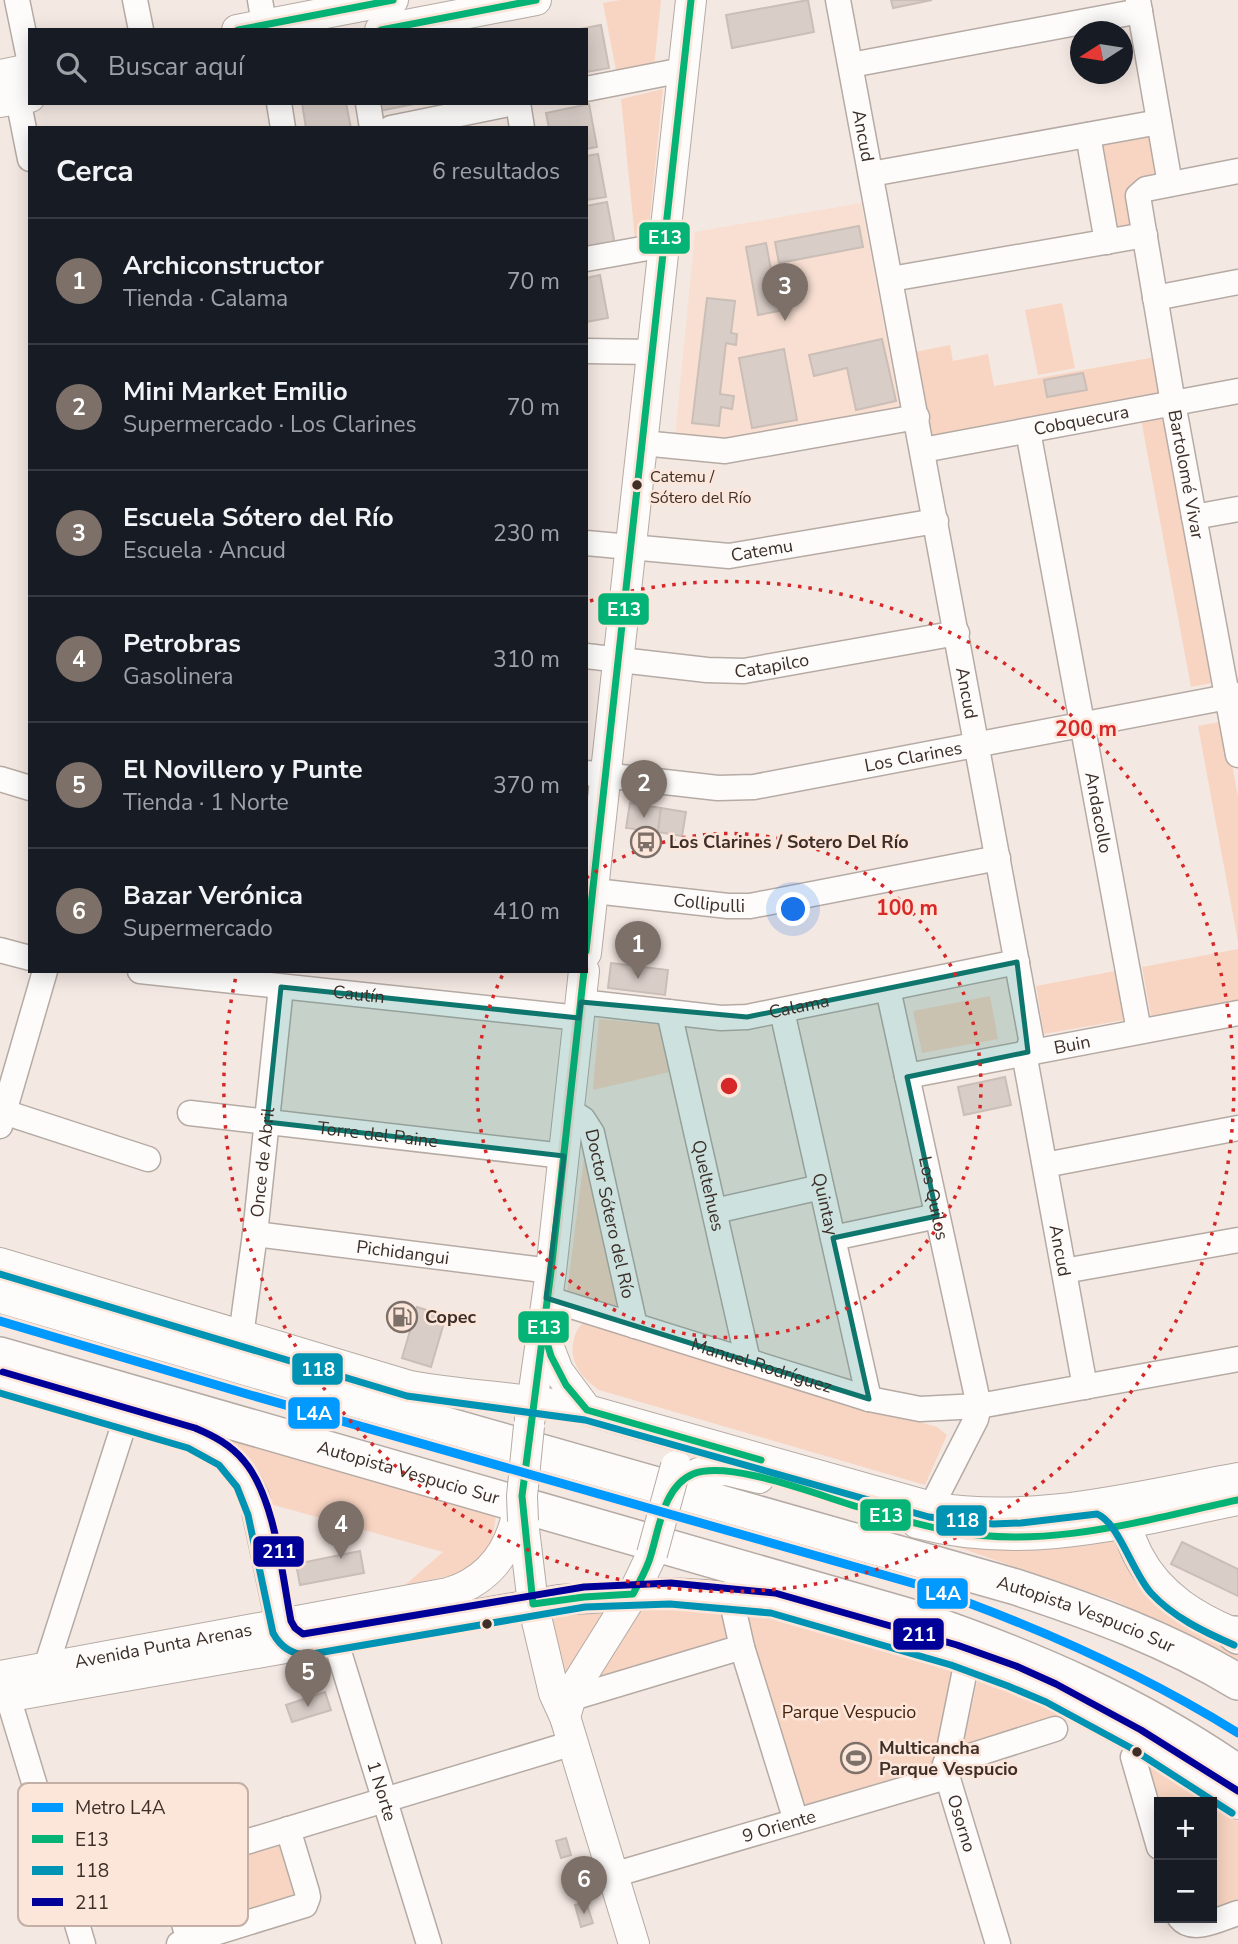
<!DOCTYPE html>
<html lang="es">
<meta charset="utf-8">
<style>
body{margin:0;font-family:"Nunito Sans",sans-serif;background:#242831;color:#f1f3f6}
.controls{position:absolute;right:21px;bottom:21px;display:grid;overflow:hidden;border-radius:0px;box-shadow:0 4px 18px #0003}
.controls button{width:63px;height:63px;display:grid;place-items:center;padding:0;border:0;border-bottom:2px solid #363941;background:#171b24;color:#f1f3f6;font:35px sans-serif}
.compass{position:absolute;left:1070px;top:21px;width:63px;height:63px;border-radius:50%;background:#171b24;box-shadow:0 4px 18px #0003;rotate:258deg}
.you{position:absolute;left:794px;top:910px;width:24px;height:24px;margin:-18px;border:5px solid #fff;border-radius:50%;background:#1a73e8;box-shadow:0 0 0 10px #1a73e833}
.badge{display:grid;place-items:center;width:46px;height:46px;border-radius:50%;background:#7d7069;color:#fff;font-size:23px;font-weight:700}
.pin{position:absolute;translate:-50% -58px;filter:drop-shadow(0 2px 4px #0008)}
.pin::after{content:'';position:absolute;top:37px;width:24px;height:21px;background:inherit;clip-path:polygon(0 0,100% 0,50% 100%)}
.list{margin:0;padding:0;list-style:none}
h2{display:flex;justify-content:space-between;align-items:center;height:91px;margin:0;padding:0 28px;font-size:30px}
h2 small{font-size:23px;font-weight:400;color:#9ea1a6}
.list li{display:grid;grid-template-columns:46px 1fr auto;gap:21px;align-items:center;box-sizing:border-box;height:126px;padding:0 28px;border-top:2px solid #363941}
.list b{display:block;font-size:26px;white-space:nowrap}
.list p{margin:0;font-size:23px;white-space:nowrap;color:#9ea1a6}
.list em{font-size:23px;font-style:normal;color:#9ea1a6}
.icon{flex:none;width:38px;height:38px;fill:none;stroke:currentColor;stroke-width:2;stroke-linecap:round;stroke-linejoin:round}
.map{position:relative;flex:none;width:1238px;height:1944px;overflow:hidden}
.search{position:absolute;background:#171b24;box-shadow:0 4px 18px #0003;left:28px;top:28px;width:560px;height:77px;display:flex;align-items:center;gap:18px;box-sizing:border-box;padding:0 24px;border-radius:0px;color:#9ea1a6;font-size:26px}
.panel{position:absolute;background:#171b24;box-shadow:0 4px 18px #0003;left:28px;top:126px;width:560px;height:847px;border-radius:0px}
.map>svg:first-child{display:block}
.built{fill:#f8dfd2}
.green{fill:#f8d5c2}
.building{fill:#d9cdc7;stroke:#cabeb7;stroke-width:2}
.lines{fill:none;stroke-linecap:round;stroke-linejoin:round}
.minor-casing{stroke:#b6aba4;stroke-width:27}
.major-casing{stroke:#b6aba4;stroke-width:32}
.highway-casing{stroke:#b6aba4;stroke-width:38}
.minor{stroke:#fdfcfb;stroke-width:24}
.major{stroke:#fdfcfb;stroke-width:30}
.highway{stroke:#fdfcfb;stroke-width:35}
.major-bridge-casing{stroke:#b6aba4;stroke-width:32;stroke-linecap:butt}
.major-bridge{stroke:#fdfcfb;stroke-width:30}
.bus-1-casing{stroke:#fce6da;stroke-width:12}
.bus-2-casing{stroke:#fce6da;stroke-width:12}
.bus-3-casing{stroke:#fce6da;stroke-width:12}
.bus-1{stroke:#06b376;stroke-width:7}
.bus-2{stroke:#0093b3;stroke-width:7}
.bus-3{stroke:#009;stroke-width:7}
.metro-1-casing{stroke:#fce6da;stroke-width:14}
.metro-1{stroke:#09f;stroke-width:9}
.marked{fill:#0f766e;fill-opacity:0.2;stroke:#0f766e;stroke-width:5;stroke-linejoin:round}
.ring{fill:none;stroke:#d62828;stroke-width:3.5;stroke-dasharray:3.5 7}
.bus-dot{fill:#3d2f28;stroke:#fce6da;stroke-width:2.5}
.labels{text-anchor:middle;stroke-width:5;stroke-linejoin:round;paint-order:stroke}
.bus-label{font-size:16px;fill:#3d2f28;stroke:#fce6da;text-anchor:start}
.street-label{font-size:18px;fill:#3d2f28;stroke:#fce6da}
.poi-label{font-size:18px;font-weight:bold;fill:#3d2f28;stroke:#fce6da;text-anchor:start}
.park-label{font-size:18px;fill:#45220b;stroke:#fce6da}
.key{fill:#fce6da;stroke:#c3afa5;stroke-width:2}
.key-label{font-size:19px;fill:#3d2f28}
.centre{fill:#d62828;stroke:#fce6da;stroke-width:3.5}
.ring-label{font-size:21px;text-anchor:middle;font-weight:bold;fill:#d62828;stroke:#fce6da;stroke-width:5;stroke-linejoin:round;paint-order:stroke}
.line-badge{stroke:#fce6da;stroke-width:2.5}
.badge-label{font-size:19px;text-anchor:middle;font-weight:bold;fill:#fff}
</style>
<div class="map">
<svg width="1238" height="1944" viewBox="0 0 1238 1944">
<rect width="100%" height="100%" fill="#f4e8e2"/>
<polygon class="built" points="861,203 900,410 726,443 675,437 695,232"/>
<g class="green">
<polygon points="620,0 661,0 654,68 617,75 603,3"/>
<polygon points="663,89 648,237 635,239 621,99"/>
<polygon points="1154,125 1164,180 1135,185 1138,231 1110,236 1092,137"/>
<polygon points="1062,303 1075,368 1038,375 1025,310"/>
<polygon points="950,345 953,361 988,354 994,386 1161,356 1170,403 933,446 915,352"/>
<polygon points="1166,410 1217,682 1191,687 1140,414"/>
<polygon points="1224,721 1238,797 1238,942 1198,726"/>
<polygon points="1238,949 1238,1006 1152,1022 1142,967"/>
<polygon points="1120,970 1129,1019 1044,1034 1036,986"/>
<polygon points="990,996 998,1039 922,1053 913,1011"/>
<polygon points="599,1019 664,1025 674,1071 593,1090"/>
<polygon points="585,1150 617,1307 567,1293"/>
<path d="M586 1321 637 1340 937 1427 947 1435 925 1485 599 1390C582 1378 568 1362 574 1339 576 1331 579 1325 586 1321Z"/>
<path d="M215 1434 496 1516 490 1552 468 1572 405 1585 443 1552 270 1504C262 1469 241 1455 215 1434Z"/>
<polygon points="1118,1534 1238,1652 1238,1661 1200,1640 1113,1600 931,1538"/>
<polygon points="611,1601 562,1692 548,1610"/>
<polygon points="633,1606 730,1606 738,1641 586,1683"/>
<polygon points="747,1608 953,1668 937,1765 806,1805 800,1804 742,1614"/>
<polygon points="978,1677 1071,1716 963,1748"/>
<polygon points="1146,1759 1206,1797 1238,1822 1238,1905 1212,1912 1212,1802 1159,1802 1159,1820"/>
<polygon points="283,1842 299,1903 196,1932 179,1871"/>
</g>
<g class="building">
<polygon points="808,0 814,32 732,48 726,15"/>
<polygon points="891,0 932,0 893,8"/>
<polygon points="601,25 609,68 586,72 586,30 575,30"/>
<polygon points="302,103 346,103 351,128 306,128"/>
<polygon points="378,103 419,103 379,111"/>
<polygon points="589,104 597,147 586,149 586,128 549,128 546,113"/>
<polygon points="598,154 606,197 586,200 586,156"/>
<polygon points="607,202 615,245 586,250 586,206"/>
<polygon points="859,226 863,247 779,263 775,242"/>
<polygon points="766,243 779,311 758,315 746,247"/>
<polygon points="600,275 608,318 586,322 586,278"/>
<polygon points="707,298 735,301 731,333 737,334 736,345 726,343 720,394 734,396 732,409 721,407 719,426 692,423"/>
<polygon points="882,339 896,401 856,410 847,368 814,376 809,355"/>
<polygon points="784,349 797,420 752,428 739,358"/>
<polygon points="1083,373 1087,390 1047,397 1044,380"/>
<polygon points="630,803 661,808 658,832 626,828"/>
<polygon points="661,808 686,812 682,836 658,832"/>
<polygon points="611,963 668,970 665,995 608,988"/>
<polygon points="1005,1077 1011,1105 964,1115 958,1087"/>
<polygon points="417,1307 446,1316 431,1367 402,1358"/>
<polygon points="1182,1542 1238,1569 1238,1596 1171,1564"/>
<polygon points="360,1551 364,1573 300,1585 296,1564"/>
<polygon points="325,1692 331,1710 292,1722 286,1705"/>
<polygon points="566,1838 571,1855 561,1858 556,1841"/>
<polygon points="586,1902 593,1923 581,1927 575,1905"/>
</g>
<g class="lines">
<g class="minor-casing">
<g id="minor">
<polyline points="17,0 30,63"/>
<polyline points="135,0 141,30"/>
<polyline points="260,0 265,30"/>
<path id="s1" d="M838 0 1031 1039 1026 1064 1085 1387"/>
<polyline points="1138,0 1170,184"/>
<polyline points="851,65 1140,11"/>
<polyline points="586,89 683,70"/>
<polyline points="18,99 30,159"/>
<polyline points="279,103 283,128"/>
<polyline points="368,103 372,128"/>
<polyline points="518,103 522,128"/>
<polyline points="391,128 514,103"/>
<polyline points="1088,135 1107,242"/>
<path id="s2" d="M1238 171 1146 189 1138 196 1173 403 1238 755"/>
<polyline points="871,174 1159,122"/>
<polyline points="586,259 664,245"/>
<polyline points="891,279 1145,235"/>
<polyline points="1155,298 1238,282"/>
<polyline points="586,351 652,352"/>
<path id="s3" d="M1028 431 1139 1031"/>
<polyline points="642,443 725,451 917,417"/>
<path id="s4" d="M923 450 1238 391"/>
<polyline points="1194,517 1238,509"/>
<path id="s5" d="M586 543 729 556 936 521"/>
<path id="s6" d="M586 656 707 670 744 671 957 633"/>
<path id="s7" d="M586 773 718 788 754 787 1238 695"/>
<polyline points="0,779 30,788"/>
<path id="s8" d="M586 890 728 906H750L998 858"/>
<polyline points="0,950 30,958"/>
<path id="s9" d="M140 971 579 1018"/>
<path id="s10" d="M888 989 979 1406 976 1419 931 1507"/>
<path id="s11" d="M581 1002 721 1018 747 1017 1017 962"/>
<path id="s12" d="M782 1011 869 1399"/>
<path id="s13" d="M669 1012 748 1361"/>
<path id="s14" d="M907 1076 1238 1013"/>
<path id="s15" d="M569 1110 583 1119 592 1133 635 1326"/>
<polyline points="4,1112 148,1159"/>
<path id="s16" d="M190 1113 564 1156"/>
<polyline points="0,1126 45,971"/>
<polyline points="1045,1165 1238,1128"/>
<polyline points="715,1211 821,1187"/>
<path id="s17" d="M255 1234 551 1271"/>
<polyline points="833,1238 937,1216"/>
<polyline points="1064,1271 1238,1240"/>
<path id="s18" d="M546 1298 869 1399 920 1409 979 1406 1238 1359"/>
<path id="s19" d="M241 1336 255 1234 281 987"/>
<polyline points="731,1598 742,1647 796,1821"/>
<path id="s20" d="M335 1639 429 1944"/>
<path id="s21" d="M967 1660 945 1769 998 1944"/>
<polyline points="46,1667 126,1418"/>
<polyline points="8,1697 83,1944"/>
<polyline points="569,1699 742,1647"/>
<polyline points="1133,1757 1159,1847"/>
<polyline points="945,1764 1055,1729"/>
<path id="s22" d="M613 1875 946 1777"/>
<path d="M1180 1918C1193 1934 1221 1918 1238 1913"/>
<polyline points="189,1941 170,1875 173,1864 573,1743"/>
<polyline points="179,1944 305,1905 308,1897 307,1892 288,1829"/>
</g>
</g>
<g class="major-casing">
<g id="major">
<polyline points="237,30 393,0"/>
<polyline points="380,30 536,0"/>
<polyline points="0,75 30,69"/>
<polyline points="0,102 30,97"/>
<polyline points="586,953 691,0"/>
<path d="M0 1263 410 1386C469 1397 528 1397 587 1410L931 1507C1033 1525 1137 1496 1238 1478"/>
<polyline points="543,1332 558,1371 587,1410"/>
<path d="M0 1382 192 1438C222 1449 241 1468 254 1497L281 1624 290 1639"/>
<polyline points="530,1418 551,1271 584,971"/>
<polyline points="699,1473 726,1470 759,1478"/>
<path d="M1111 1508C1125 1520 1130 1539 1138 1555 1159 1596 1197 1618 1238 1635"/>
<polyline points="523,1521 533,1604 554,1693 565,1717 634,1944"/>
<path d="M917 1523C1029 1552 1128 1522 1238 1500"/>
<path id="s23" d="M0 1676 448 1593C485 1582 507 1556 516 1519"/>
<polyline points="0,1698 559,1600 670,1593 705,1595 773,1603 813,1613 954,1655 1012,1676 1051,1693 1136,1739 1179,1765 1238,1804"/>
<polyline points="565,1717 573,1690 633,1594 652,1554"/>
</g>
</g>
<g class="highway-casing">
<g id="highway">
<path id="s24" d="M0 1295 326 1391 1016 1587C1092 1612 1169 1640 1238 1682"/>
<path id="s25" d="M0 1355 918 1619C1032 1658 1139 1704 1238 1773"/>
<polyline points="1235,1634 1238,1636"/>
</g>
</g>
<use href="#minor" class="minor"/>
<use href="#major" class="major"/>
<use href="#highway" class="highway"/>
<g class="major-bridge-casing">
<g id="major-bridge">
<polyline points="523,1521 522,1496 529,1426"/>
<polyline points="652,1554 676,1466"/>
</g>
</g>
<use href="#major-bridge" class="major-bridge"/>
<g class="bus-1-casing">
<g id="bus-1">
<polyline points="238,30 393,0"/>
<polyline points="381,30 536,0"/>
<polyline points="586,951 691,0"/>
<path d="M584 971 551 1271 522 1496 533 1604 584 1597 633 1594C639 1583 645 1572 649 1561 659 1532 662 1487 693 1474 729 1459 820 1496 858 1507 888 1516 919 1525 950 1531 1047 1550 1144 1520 1238 1500"/>
<polyline points="543,1318 542,1326 551,1356 566,1385 587,1410 761,1460"/>
</g>
</g>
<g class="bus-2-casing">
<g id="bus-2">
<path d="M0 1274 407 1396 585 1420 929 1517 993 1524 1021 1523 1097 1514C1119 1523 1132 1572 1151 1593 1173 1617 1204 1632 1234 1645"/>
<path d="M0 1393 188 1448 219 1465 237 1487 248 1515 273 1633C280 1646 291 1654 306 1655L585 1607 670 1604 771 1613 951 1665 1008 1686 1046 1702 1131 1748 1232 1813"/>
</g>
</g>
<g class="bus-3-casing">
<path id="bus-3" d="M3 1372 195 1428C214 1436 231 1445 244 1461 275 1497 282 1575 291 1621L295 1628 303 1634 584 1587 671 1583 775 1593 957 1645 1016 1666 1056 1684 1141 1730 1238 1791"/>
</g>
<use href="#bus-1" class="bus-1"/>
<use href="#bus-2" class="bus-2"/>
<use href="#bus-3" class="bus-3"/>
<g class="metro-1-casing">
<path id="metro-1" d="M0 1321 247 1394 919 1585C1031 1624 1137 1670 1238 1733"/>
</g>
<use href="#metro-1" class="metro-1"/>
</g>
<path class="marked" d="M1017 962 1028 1052 907 1077 937 1216 833 1238 869 1399 546 1298 564 1156 267 1122 281 987 579 1018 581 1002 747 1017Z"/>
<g class="ring">
<path d="M586 878A252 252 0 1 1 504 972"/>
<path d="M590 601A505 505 0 1 1 237 972"/>
</g>
<defs>
<g id="bus-ring" transform="scale(1.575)"><circle r="9.5" fill="#fce6da" stroke="#7d7069" stroke-width="1.5"/><path d="M-5-6H5V4H4V6H2V4H-2V6H-4V4H-5ZM-3.5-4V0h7V-4ZM-3.5 1.2v1.5H-2V1.2ZM2 1.2v1.5H3.5V1.2Z" fill="#7d7069"/></g>
<g id="fuel-ring" transform="scale(1.575)"><circle r="9.5" fill="#fce6da" stroke="#7d7069" stroke-width="1.5"/><path d="M-5.5-6h7V0h2V4h1.3V-2.5L3-4.5l.8-.8L6-3V5H2.5V1h-1V6h-7ZM-4.2-4.7v3.2H.2V-4.7Z" fill="#7d7069"/></g>
<g id="stadium-ring" transform="scale(1.575)"><circle r="9.5" fill="#fce6da" stroke="#7d7069" stroke-width="1.5"/><path d="M0-5a6.5 5 0 1 0 0 10a6.5 5 0 1 0 0-10ZM-3.5-1.8h7v3.6h-7Z" fill="#7d7069"/></g>
</defs>
<g fill-rule="evenodd">
<use href="#bus-ring" x="646" y="842"/>
<use href="#fuel-ring" x="402" y="1317"/>
<use href="#stadium-ring" x="856" y="1758"/>
</g>
<g class="bus-dot">
<circle cx="637" cy="485" r="6"/>
<circle cx="487" cy="1624" r="6"/>
<circle cx="1137" cy="1752" r="6"/>
</g>
<g class="labels">
<g class="bus-label">
<text x="650" y="482">Catemu /<tspan x="650" dy="21">Sótero del Río</tspan></text>
</g>
<g class="street-label">
<text dy="6" stroke="none"><textPath href="#s1" startOffset="138">Ancud</textPath></text>
<text dy="6" stroke="none"><textPath href="#s4" startOffset="161">Cobquecura</textPath></text>
<text dy="6" stroke="none"><textPath href="#s2" startOffset="387">Bartolomé Vivar</textPath></text>
<text dy="6" stroke="none"><textPath href="#s5" startOffset="177">Catemu</textPath></text>
<text dy="6" stroke="none"><textPath href="#s6" startOffset="187">Catapilco</textPath></text>
<text dy="6" stroke="none"><textPath href="#s1" startOffset="705">Ancud</textPath></text>
<text dy="6" stroke="none"><textPath href="#s7" startOffset="331">Los Clarines</textPath></text>
<text dy="6" stroke="none"><textPath href="#s3" startOffset="388">Andacollo</textPath></text>
<text dy="6" stroke="none"><textPath href="#s8" startOffset="124">Collipulli</textPath></text>
<text dy="6" stroke="none"><textPath href="#s9" startOffset="220">Cautín</textPath></text>
<text dy="6" stroke="none"><textPath href="#s11" startOffset="220">Calama</textPath></text>
<text dy="6" stroke="none"><textPath href="#s14" startOffset="168">Buin</textPath></text>
<text dy="6" stroke="none"><textPath href="#s16" startOffset="189">Torre del Paine</textPath></text>
<text dy="6" stroke="none"><textPath href="#s19" startOffset="175">Once de Abril</textPath></text>
<text dy="6" stroke="none"><textPath href="#s13" startOffset="178">Queltehues</textPath></text>
<text dy="6" stroke="none"><textPath href="#s10" startOffset="214">Los Quilos</textPath></text>
<text dy="6" stroke="none"><textPath href="#s12" startOffset="198">Quintay</textPath></text>
<text dy="6" stroke="none"><textPath href="#s15" startOffset="116">Doctor Sótero del Río</textPath></text>
<text dy="6" stroke="none"><textPath href="#s1" startOffset="1272">Ancud</textPath></text>
<text dy="6" stroke="none"><textPath href="#s17" startOffset="149">Pichidangui</textPath></text>
<text dy="6" stroke="none"><textPath href="#s18" startOffset="226">Manuel Rodríguez</textPath></text>
<text dy="6" stroke="none"><textPath href="#s25" startOffset="425">Autopista Vespucio Sur</textPath></text>
<text dy="6" stroke="none"><textPath href="#s24" startOffset="1132">Autopista Vespucio Sur</textPath></text>
<text dy="6" stroke="none"><textPath href="#s23" startOffset="166">Avenida Punta Arenas</textPath></text>
<text dy="6" stroke="none"><textPath href="#s20" startOffset="159">1 Norte</textPath></text>
<text dy="6" stroke="none"><textPath href="#s21" startOffset="168">Osorno</textPath></text>
<text dy="6" stroke="none"><textPath href="#s22" startOffset="173">9 Oriente</textPath></text>
</g>
<g class="poi-label">
<text x="669" y="848">Los Clarines / Sotero Del Río</text>
<text x="425" y="1323">Copec</text>
<text x="879" y="1754">Multicancha<tspan x="879" dy="21">Parque Vespucio</tspan></text>
</g>
<g class="park-label">
<text x="849" y="1718">Parque Vespucio</text>
</g>
</g>
<rect x="18" y="1783" width="230" height="143" rx="10" class="key"/>
<rect x="32" y="1803" width="31" height="9" fill="#09f"/>
<rect x="32" y="1835" width="31" height="8" fill="#06b376"/>
<rect x="32" y="1866" width="31" height="9" fill="#0093b3"/>
<rect x="32" y="1898" width="31" height="8" fill="#009"/>
<g class="key-label">
<text x="75" y="1814">Metro L4A</text>
<text x="75" y="1846">E13</text>
<text x="75" y="1877">118</text>
<text x="75" y="1909">211</text>
</g>
<circle cx="729" cy="1086" r="10" class="centre"/>
<g class="ring-label">
<text x="1086" y="736">200 m</text>
<text x="907" y="915">100 m</text>
</g>
<g class="line-badge">
<rect x="638" y="221" width="53" height="34" rx="7" fill="#06b376"/>
<rect x="597" y="592" width="53" height="34" rx="7" fill="#06b376"/>
<rect x="517" y="1310" width="53" height="34" rx="7" fill="#06b376"/>
<rect x="291" y="1352" width="53" height="34" rx="7" fill="#0093b3"/>
<rect x="287" y="1396" width="54" height="34" rx="7" fill="#09f"/>
<rect x="859" y="1498" width="53" height="34" rx="7" fill="#06b376"/>
<rect x="935" y="1504" width="53" height="33" rx="7" fill="#0093b3"/>
<rect x="252" y="1535" width="53" height="33" rx="7" fill="#009"/>
<rect x="916" y="1577" width="53" height="33" rx="7" fill="#09f"/>
<rect x="892" y="1617" width="53" height="34" rx="7" fill="#009"/>
</g>
<g class="badge-label">
<text x="665" y="244">E13</text>
<text x="624" y="616">E13</text>
<text x="544" y="1334">E13</text>
<text x="318" y="1376">118</text>
<text x="314" y="1420">L4A</text>
<text x="886" y="1522">E13</text>
<text x="962" y="1527">118</text>
<text x="279" y="1558">211</text>
<text x="943" y="1600">L4A</text>
<text x="919" y="1641">211</text>
</g>
</svg>
<div class="controls">
<button>+</button>
<button>−</button>
</div>
<svg class="compass" viewBox="-18 -18 36 36"><path d="M0-13l5 13h-10z" fill="#e53935"/><path d="M0 13l5-13h-10z" fill="#9ea1a6"/></svg>
<div class="you"></div>
<div class="pin badge" style="left:638px;top:979px">1</div>
<div class="pin badge" style="left:644px;top:818px">2</div>
<div class="pin badge" style="left:785px;top:321px">3</div>
<div class="pin badge" style="left:341px;top:1559px">4</div>
<div class="pin badge" style="left:308px;top:1707px">5</div>
<div class="pin badge" style="left:584px;top:1914px">6</div>
<div class="search"><svg class="icon" aria-label="search" viewBox="0 0 24 24"><circle cx="10" cy="10" r="6"/><path d="M15 15l6 6"/></svg>Buscar aquí</div>
<section class="panel">
<h2>Cerca<small>6 resultados</small></h2>
<ul class="list">
<li><span class="badge">1</span><div><b>Archiconstructor</b><p>Tienda · Calama</p></div><em>70 m</em></li>
<li><span class="badge">2</span><div><b>Mini Market Emilio</b><p>Supermercado · Los Clarines</p></div><em>70 m</em></li>
<li><span class="badge">3</span><div><b>Escuela Sótero del Río</b><p>Escuela · Ancud</p></div><em>230 m</em></li>
<li><span class="badge">4</span><div><b>Petrobras</b><p>Gasolinera</p></div><em>310 m</em></li>
<li><span class="badge">5</span><div><b>El Novillero y Punte</b><p>Tienda · 1 Norte</p></div><em>370 m</em></li>
<li><span class="badge">6</span><div><b>Bazar Verónica</b><p>Supermercado</p></div><em>410 m</em></li>
</ul>
</section>
</div>
